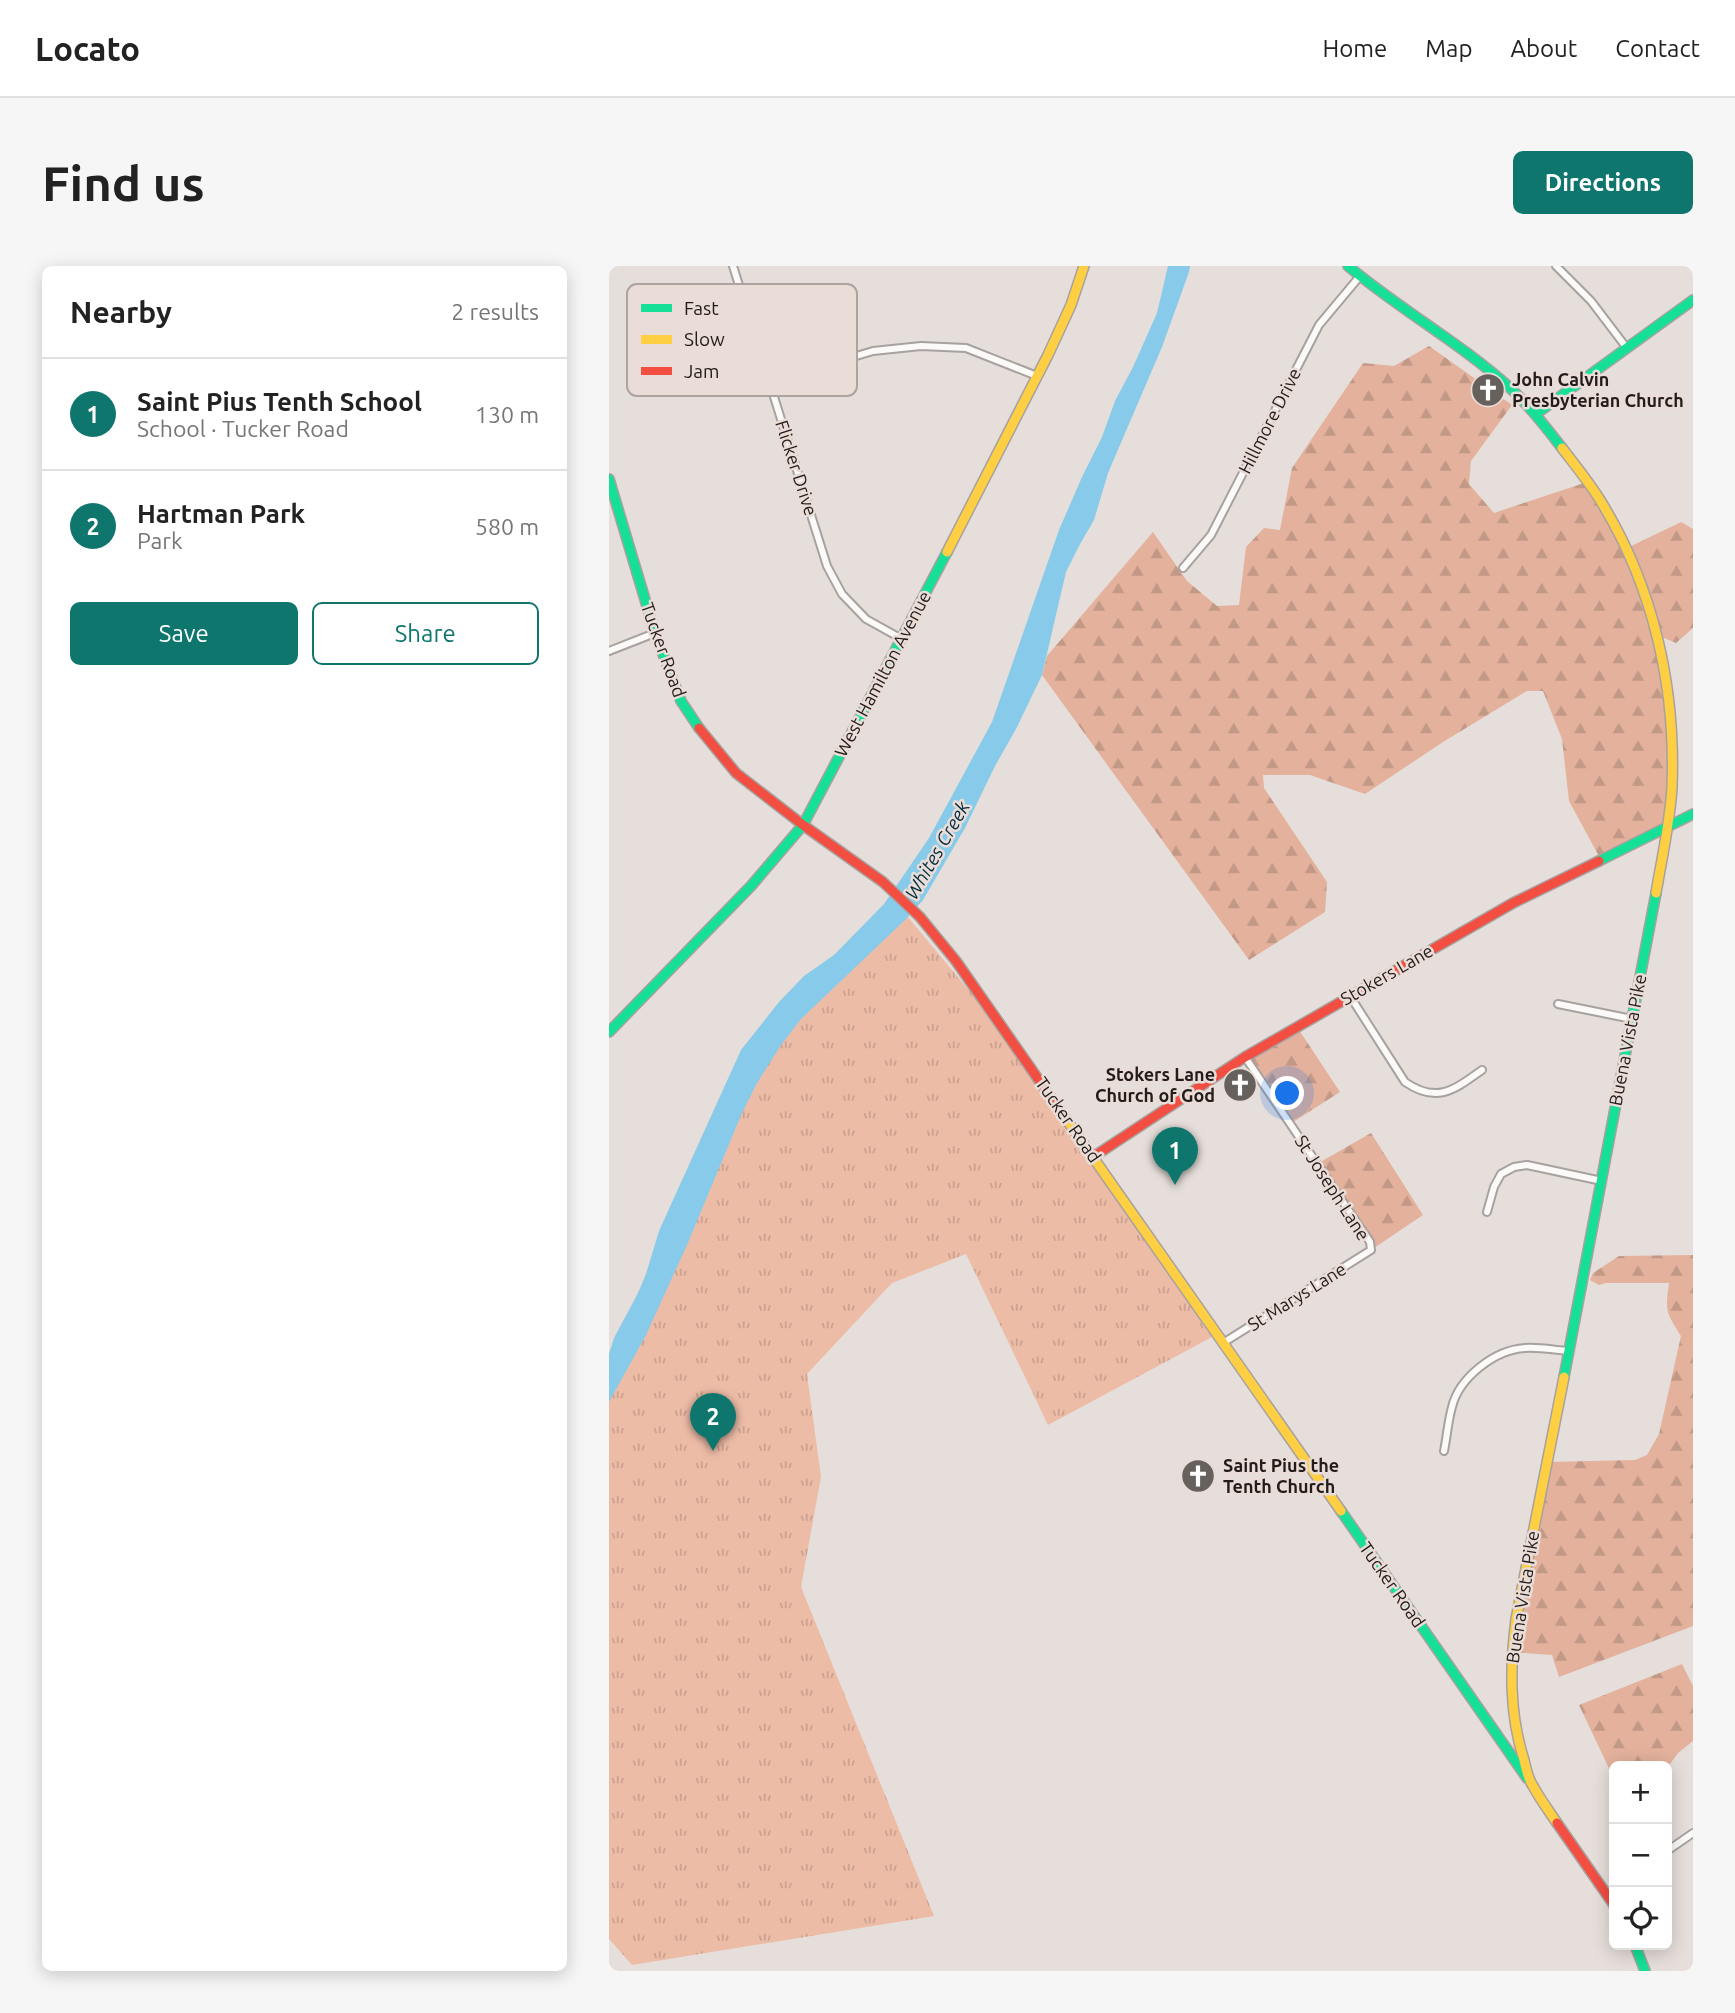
<!DOCTYPE html>
<meta charset="utf-8">
<style>
body{margin:0;font-family:Ubuntu,sans-serif;background:#f6f6f6;color:#222}
.controls{position:absolute;right:21px;bottom:21px;display:grid;overflow:hidden;border-radius:10px;box-shadow:0 4px 18px #0003}
.controls button{width:63px;height:63px;display:grid;place-items:center;padding:0;border:0;border-bottom:2px solid #e0e0e0;background:#fff;color:#222;font:35px sans-serif}
.you{position:absolute;left:679px;top:828px;width:24px;height:24px;margin:-18px;border:5px solid #fff;border-radius:50%;background:#1a73e8;box-shadow:0 0 0 10px #1a73e833}
.badge{display:grid;place-items:center;width:46px;height:46px;border-radius:50%;background:#0f766e;color:#fff;font-size:23px;font-weight:700}
.pin{position:absolute;translate:-50% -58px;filter:drop-shadow(0 2px 4px #0008)}
.pin::after{content:'';position:absolute;top:37px;width:24px;height:21px;background:inherit;clip-path:polygon(0 0,100% 0,50% 100%)}
.list{margin:0;padding:0;list-style:none}
h2{display:flex;justify-content:space-between;align-items:center;height:91px;margin:0;padding:0 28px;font-size:30px}
h2 small{font-size:23px;font-weight:400;color:#767676}
.list li{display:grid;grid-template-columns:46px 1fr auto;gap:21px;align-items:center;box-sizing:border-box;height:112px;padding:0 28px;border-top:2px solid #e0e0e0}
.list b{display:block;font-size:26px;white-space:nowrap}
.list p{margin:0;font-size:23px;white-space:nowrap;color:#767676}
.list em{font-size:23px;font-style:normal;color:#767676}
.actions{display:flex;gap:14px;padding:21px 28px}
.actions a{flex:1;padding:16px 0;border:2px solid #0f766e;border-radius:10px;text-align:center;font-size:24px;color:#0f766e}
.actions .main{background:#0f766e;color:#fff}
.icon{flex:none;width:38px;height:38px;fill:none;stroke:currentColor;stroke-width:2;stroke-linecap:round;stroke-linejoin:round}
.map{position:relative;flex:none;width:1084px;height:1705px;overflow:hidden;border-radius:10px}
header{display:flex;align-items:center;gap:42px;box-sizing:border-box;height:98px;padding:0 35px;background:#fff;border-bottom:2px solid #e0e0e0}
header strong{font-size:33px}
nav{display:flex;gap:38px;margin-inline-start:auto;font-size:24px}
.intro{display:flex;align-items:center;justify-content:space-between;box-sizing:border-box;height:168px;padding:0 42px}
h1{margin:0;font-size:49px}
.button{padding:18px 32px;border-radius:10px;background:#0f766e;color:#fff;font-size:24px;font-weight:700}
main{display:flex;gap:42px;padding:0 42px}
aside{flex:1;background:#fff;border-radius:10px;box-shadow:0 4px 18px #0003}
.map>svg:first-child{display:block}
.forest{fill:url(#forest-firs)}
.park{fill:url(#park-tufts)}
.water{fill:#88cae9}
.lines{fill:none;stroke-linecap:round;stroke-linejoin:round}
.street-casing{stroke:#a7a29f;stroke-width:10}
.fast-casing{stroke:#a7a29f;stroke-width:12}
.slow-casing{stroke:#a7a29f;stroke-width:12}
.jam-casing{stroke:#a7a29f;stroke-width:12}
.street{stroke:#fbfaf9;stroke-width:6}
.fast{stroke:#16e098;stroke-width:9}
.slow{stroke:#ffcf43;stroke-width:9}
.jam{stroke:#f24e42;stroke-width:9}
.labels{text-anchor:middle;stroke-width:5;stroke-linejoin:round;paint-order:stroke}
.poi-label{font-size:18px;font-weight:bold;fill:#221d1b;stroke:#eadcd6;text-anchor:start}
.street-label{font-size:18px;fill:#221d1b;stroke:#eadcd6}
.water-label{font-size:19px;font-style:italic;fill:#002d40;stroke:#eadcd6}
.key{fill:#eadcd6;stroke:#aea39e;stroke-width:2}
.key-label{font-size:19px;fill:#221d1b}
</style>
<header>
<strong>Locato</strong>
<nav><a>Home</a><a>Map</a><a>About</a><a>Contact</a></nav>
</header>
<div class="intro"><h1>Find us</h1><a class="button">Directions</a></div>
<main>
<aside>
<h2>Nearby<small>2 results</small></h2>
<ul class="list">
<li><span class="badge">1</span><div><b>Saint Pius Tenth School</b><p>School · Tucker Road</p></div><em>130 m</em></li>
<li><span class="badge">2</span><div><b>Hartman Park</b><p>Park</p></div><em>580 m</em></li>
</ul>
<div class="actions"><a class="main">Save</a><a>Share</a></div>
</aside>
<div class="map">
<svg width="1084" height="1705" viewBox="0 0 1084 1705">
<defs>
<pattern id="forest-firs" width="22" height="20" patternUnits="userSpaceOnUse" patternTransform="scale(1.75)"><rect width="22" height="20" fill="#e3b19c"/><path d="M5 1l3.5 6h-7zM16 11l3.5 6h-7z" fill="#c29886"/></pattern>
<pattern id="park-tufts" width="24" height="20" patternUnits="userSpaceOnUse" patternTransform="scale(1.75)"><rect width="24" height="20" fill="#edbca7"/><path d="M3 7l-1-3M5 7V3M7 7l1-3M15 17l-1-3M17 17v-4M19 17l1-3" fill="none" stroke="#cba18f"/></pattern>
</defs>
<rect width="100%" height="100%" fill="#e6deda"/>
<g class="forest">
<polygon points="820,80 903,139 862,195 860,218 885,247 978,216 1016,283 1072,256 1084,263 1084,362 1067,377 1048,369 1063,471 1059,562 992,594 960,535 953,473 934,425 918,425 834,476 756,528 701,509 654,509 655,522 718,616 716,646 640,694 433,409 438,390 544,266 578,315 608,340 630,339 637,281 655,262 671,264 683,202 754,97 785,100"/>
<polygon points="688,761 731,826 681,858 636,791"/>
<polygon points="762,867 814,949 762,984 761,976 708,898"/>
<path d="M1084 989V1360L950 1411 943 1389 903 1386 938 1196 1026 1194 1038 1189 1050 1168 1072 1070C1057 1046 1056 1046 1060 1017H997L990 1019 981 1014 984 1007 1010 990Z"/>
<polygon points="1073,1398 1084,1420 1084,1475 1069,1487 1058,1502 1058,1500 1005,1500 1005,1513 970,1439"/>
</g>
<polygon class="park" points="298,650 373,740 603,1071 439,1159 357,988 283,1017 198,1108 212,1211 192,1321 325,1650 23,1699 0,1673 0,1105 86,921 180,761"/>
<polygon class="water" points="559,0 581,0 580,6 553,81 499,207 485,254 471,278 457,306 433,409 407,463 386,500 356,562 314,634 297,653 192,753 172,779 148,817 133,847 78,979 37,1069 0,1136 0,1088 5,1072 29,1027 37,1008 50,965 132,784 170,736 195,710 225,689 275,638 320,572 383,456 450,264 473,211 493,171 506,135 524,101 548,47"/>
<g class="lines">
<g class="street-casing">
<g id="street">
<polyline points="124,0 218,300 233,328 257,353 293,373"/>
<polyline points="947,0 982,35 1017,81"/>
<polyline points="160,116 264,85 312,80 357,82 428,110"/>
<polyline points="574,302 602,269 710,59 751,10"/>
<polyline points="0,385 46,367"/>
<path d="M741 730 796 816C828 838 845 824 873 804"/>
<polyline points="949,738 1023,753"/>
<polyline points="878,946 885,921 892,908 905,901 918,899 993,915"/>
<polyline points="614,1077 762,984 761,976 636,791"/>
<path d="M835 1185C838 1170 839 1155 843 1141 850 1112 885 1084 916 1082 930 1081 946 1084 960 1085"/>
<polyline points="1058,1585 1084,1567"/>
</g>
</g>
<g class="fast-casing">
<g id="fast">
<path d="M739 0C790 43 850 76 900 121 920 139 937 161 953 182"/>
<polyline points="927,148 1084,34"/>
<polyline points="0,213 46,367 72,435 90,462"/>
<polyline points="990,595 1084,548"/>
<polyline points="0,766 142,620 194,559 338,286"/>
<polyline points="955,1111 1047,627"/>
<polyline points="732,1245 918,1512"/>
<polyline points="1026,1679 1036,1705"/>
</g>
</g>
<g class="slow-casing">
<g id="slow">
<path d="M953 182C966 199 980 216 991 234 1044 319 1067 421 1063 521 1061 557 1053 591 1047 627"/>
<polyline points="338,286 439,89 462,39 475,0"/>
<polyline points="448,840 732,1245"/>
<path d="M948 1557C940 1545 931 1533 924 1520 919 1513 917 1503 915 1494 900 1447 901 1401 907 1353L955 1111"/>
</g>
</g>
<g class="jam-casing">
<g id="jam">
<polyline points="90,462 127,507 194,559 274,616 311,651 347,695 448,840"/>
<polyline points="484,891 636,791 904,637 990,595"/>
<polyline points="948,1557 1005,1639"/>
</g>
</g>
<use href="#street" class="street"/>
<use href="#fast" class="fast"/>
<use href="#slow" class="slow"/>
<use href="#jam" class="jam"/>
</g>
<defs>
<g id="church-disc" transform="scale(1.75)"><circle r="9.5" fill="#67615e" stroke="#eadcd6"/><path d="M-1.2-6h2.4v3.5h3.3v2.4h-3.3V6h-2.4V-.1h-3.3v-2.4h3.3Z" fill="#fff"/></g>
</defs>
<g fill-rule="evenodd">
<use href="#church-disc" x="879" y="124"/>
<use href="#church-disc" x="631" y="819"/>
<use href="#church-disc" x="589" y="1210"/>
</g>
<g class="labels">
<g class="poi-label">
<text x="903" y="120">John Calvin<tspan x="903" dy="21">Presbyterian Church</tspan></text>
<text x="606" y="815" text-anchor="end">Stokers Lane<tspan x="606" dy="21">Church of God</tspan></text>
<text x="614" y="1206">Saint Pius the<tspan x="614" dy="21">Tenth Church</tspan></text>
</g>
<g class="street-label">
<text transform="translate(661 155) rotate(-63)" y="6">Hillmore Drive</text>
<text transform="translate(187 202) rotate(72)" y="6">Flicker Drive</text>
<text transform="translate(54 384) rotate(70)" y="6">Tucker Road</text>
<text transform="translate(274 408) rotate(-62)" y="6">West Hamilton Avenue</text>
<text transform="translate(778 709) rotate(-30)" y="6">Stokers Lane</text>
<text transform="translate(1019 774) rotate(-79)" y="6">Buena Vista Pike</text>
<text transform="translate(459 854) rotate(55)" y="6">Tucker Road</text>
<text transform="translate(723 922) rotate(57)" y="6">St Joseph Lane</text>
<text transform="translate(688 1031) rotate(-32)" y="6">St Marys Lane</text>
<text transform="translate(783 1319) rotate(55)" y="6">Tucker Road</text>
<text transform="translate(914 1331) rotate(-81)" y="6">Buena Vista Pike</text>
</g>
<g class="water-label">
<text transform="translate(328 584) rotate(-60)" y="7">Whites Creek</text>
</g>
</g>
<rect x="18" y="18" width="230" height="112" rx="10" class="key"/>
<rect x="32" y="38" width="31" height="8" fill="#16e098"/>
<rect x="32" y="69" width="31" height="9" fill="#ffcf43"/>
<rect x="32" y="101" width="31" height="8" fill="#f24e42"/>
<g class="key-label">
<text x="75" y="49">Fast</text>
<text x="75" y="80">Slow</text>
<text x="75" y="112">Jam</text>
</g>
</svg>
<div class="controls">
<button>+</button>
<button>−</button>
<button><svg class="icon" aria-label="locate" viewBox="0 0 24 24"><circle cx="12" cy="12" r="6"/><path d="M12 2v4M12 18v4M2 12h4M18 12h4"/></svg></button>
</div>
<div class="you"></div>
<div class="pin badge" style="left:566px;top:919px">1</div>
<div class="pin badge" style="left:104px;top:1185px">2</div>
</div>
</main>
